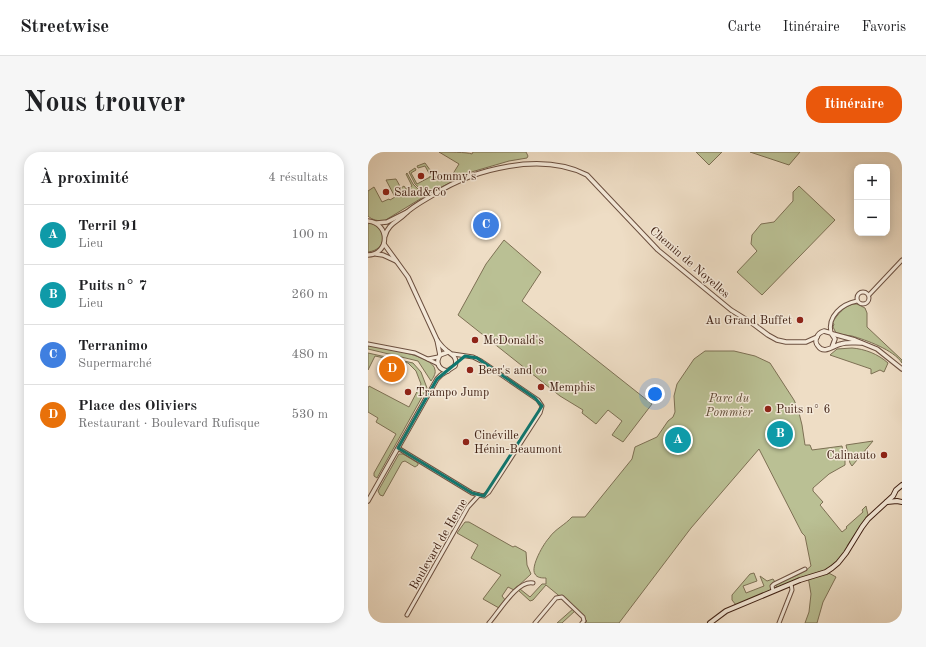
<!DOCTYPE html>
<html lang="fr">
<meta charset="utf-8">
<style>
body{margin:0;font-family:"Old Standard TT",serif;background:#f6f6f6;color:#202124}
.controls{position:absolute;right:12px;top:12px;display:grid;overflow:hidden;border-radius:8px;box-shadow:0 2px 10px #0003}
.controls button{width:36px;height:36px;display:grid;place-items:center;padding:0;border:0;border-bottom:1px solid #e0e0e0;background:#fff;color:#202124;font:20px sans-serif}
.you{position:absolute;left:287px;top:242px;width:14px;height:14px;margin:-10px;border:3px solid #fff;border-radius:50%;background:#1a73e8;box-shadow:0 0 0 6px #1a73e833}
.badge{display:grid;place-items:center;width:26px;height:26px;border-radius:50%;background:#ea580c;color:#fff;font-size:13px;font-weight:700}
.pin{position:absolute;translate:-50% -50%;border:2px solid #fff;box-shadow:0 1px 4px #0006}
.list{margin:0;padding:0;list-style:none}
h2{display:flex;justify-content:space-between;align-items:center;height:52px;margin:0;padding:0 16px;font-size:17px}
h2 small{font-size:13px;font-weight:400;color:#757577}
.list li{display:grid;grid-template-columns:26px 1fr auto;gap:12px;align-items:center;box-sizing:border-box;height:60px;padding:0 16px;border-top:1px solid #e0e0e0}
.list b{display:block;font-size:15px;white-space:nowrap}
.list p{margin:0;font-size:13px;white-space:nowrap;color:#757577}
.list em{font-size:13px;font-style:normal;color:#757577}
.map{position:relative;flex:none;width:534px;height:471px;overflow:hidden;border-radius:16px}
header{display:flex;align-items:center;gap:24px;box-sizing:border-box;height:56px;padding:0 20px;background:#fff;border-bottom:1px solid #e0e0e0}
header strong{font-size:19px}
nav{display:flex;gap:22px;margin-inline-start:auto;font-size:14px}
.intro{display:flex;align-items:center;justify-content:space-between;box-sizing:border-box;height:96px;padding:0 24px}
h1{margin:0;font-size:28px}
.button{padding:10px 18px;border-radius:16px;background:#ea580c;color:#fff;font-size:14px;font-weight:700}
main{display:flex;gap:24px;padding:0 24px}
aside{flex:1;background:#fff;border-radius:16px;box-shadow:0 2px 10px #0003}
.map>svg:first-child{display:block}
.green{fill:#bac094;stroke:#7d7054}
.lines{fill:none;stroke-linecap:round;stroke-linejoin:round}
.minor-casing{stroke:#6c5040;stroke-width:5}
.tertiary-casing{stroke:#6c5040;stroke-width:5.5}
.secondary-casing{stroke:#402114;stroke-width:6}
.minor{stroke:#f4e9d9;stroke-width:3}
.tertiary{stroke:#f4e9d9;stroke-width:3.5}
.secondary{stroke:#f4e9d9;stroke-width:4}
.marked{fill:none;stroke:#0f766e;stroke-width:3;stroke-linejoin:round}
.poi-dot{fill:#8f2418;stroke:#f4e9d9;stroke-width:1.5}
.labels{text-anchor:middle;stroke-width:3;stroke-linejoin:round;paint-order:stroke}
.poi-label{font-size:12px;fill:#402114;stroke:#f4e9d9;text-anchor:start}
.street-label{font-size:12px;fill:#402114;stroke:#f4e9d9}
.park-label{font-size:12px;font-style:italic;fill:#5e4934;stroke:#f4e9d9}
</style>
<header>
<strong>Streetwise</strong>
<nav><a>Carte</a><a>Itinéraire</a><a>Favoris</a></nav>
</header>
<div class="intro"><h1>Nous trouver</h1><a class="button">Itinéraire</a></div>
<main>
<aside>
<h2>À proximité<small>4 résultats</small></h2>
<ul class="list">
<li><span class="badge" style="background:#0f9aa8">A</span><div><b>Terril 91</b><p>Lieu</p></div><em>100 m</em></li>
<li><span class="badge" style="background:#0f9aa8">B</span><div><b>Puits n° 7</b><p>Lieu</p></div><em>260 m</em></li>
<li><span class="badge" style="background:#3f7fe0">C</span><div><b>Terranimo</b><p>Supermarché</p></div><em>480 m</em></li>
<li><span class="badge" style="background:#e8710a">D</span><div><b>Place des Oliviers</b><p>Restaurant · Boulevard Rufisque</p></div><em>530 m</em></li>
</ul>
</aside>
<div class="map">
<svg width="534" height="471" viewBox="0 0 534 471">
<rect width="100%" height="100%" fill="#eeddc5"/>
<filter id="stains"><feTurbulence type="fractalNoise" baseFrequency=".005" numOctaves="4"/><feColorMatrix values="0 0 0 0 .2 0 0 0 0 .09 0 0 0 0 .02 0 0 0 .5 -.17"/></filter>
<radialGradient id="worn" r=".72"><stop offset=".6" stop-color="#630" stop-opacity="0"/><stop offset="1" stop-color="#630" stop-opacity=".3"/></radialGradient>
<g class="green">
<path d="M71 0C77 0 100 0 104 2L105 0H158L160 4 159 6 141 9 100 21 59 43 47 32 41 20 47 16 48 18 43 21 49 32 62 25V23L57 14 50 16 49 14 57 11 68 26 72 24 74 25 78 23 83 25 91 12Z"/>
<polygon points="328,0 354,0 341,13"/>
<polygon points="382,0 432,0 421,13"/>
<path d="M39 21 45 32 57 44 16 69C10 69 4 68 0 64V39L6 35 14 50 21 47 22 48 27 45 18 28 28 27 33 36 36 34 38 37 44 34 38 22Z"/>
<polygon points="431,34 467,68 394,143 369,120 389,99 383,92 384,83 393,72 406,70 425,49 425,40"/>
<path d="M2 71C20 76 19 98 0 100V72Z"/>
<polygon points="136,88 173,120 154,149 284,252 255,290 244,283 254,269 240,258 228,272 214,261 215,258 192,244 90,163 118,112"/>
<path d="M485 152H489L497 156 499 161V175L534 208V211C526 198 498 188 484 184 478 183 473 183 468 181L465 175 466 172 464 171C470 162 475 155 485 152Z"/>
<path d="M0 193C14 196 66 203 67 218 68 222 65 226 63 229L50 209 0 197Z"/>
<path d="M484 196C497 197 510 202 520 211L516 220 512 218 503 222V217L462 203 469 197Z"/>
<path d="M337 199H366L387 204 402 211 426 248 430 257 434 273 437 293H442L444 298 474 294 477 309V313L461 322 445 336V339L455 350 452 353 474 380 479 376 478 375 495 360 494 358 498 354 500 363 479 394 481 396 478 401 459 420 468 425 455 450 449 471H437L441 460 443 442 440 424 409 436 407 432C418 427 434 423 443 414L437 384 434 381 391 297 323 376 251 471H217L219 469 208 458 194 471H189L206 456 178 433 165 448 162 449 150 438 152 437 162 445 174 432H178V426C174 426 169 426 167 422 162 415 176 391 181 386 187 377 197 373 204 365H217L264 307 267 295 289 285 300 269 305 265 307 260 306 244 309 232 326 207Z"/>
<polygon points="0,201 45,211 53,220 59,236 9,326 6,324 6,321 28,282 8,270 10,266 0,260 0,236 1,234 41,255 53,232 48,219 40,211 7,204 0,218"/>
<polygon points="505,289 484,314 482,311 478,293"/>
<polygon points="31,302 35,302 50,311 50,313 47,315 37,309 34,310 15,344 12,343 10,339"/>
<polygon points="97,370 101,370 145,395 147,394 158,400 159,413 163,422 146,438 140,435 134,444 138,449 131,456 115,447 133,423 103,406 110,393 89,381"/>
<polygon points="386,421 389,429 375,434 378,441 396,434 392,424 399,429 405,427 407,430 403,432 403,439 368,453 364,448 364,443 382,422"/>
</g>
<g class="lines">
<g class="minor-casing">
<g id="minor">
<circle cx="495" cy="146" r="6"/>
<polyline points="501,143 534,108"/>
<path d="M463 181C459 164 474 152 489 149"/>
<polyline points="0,192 47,201 70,212"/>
<polyline points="60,207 70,205"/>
<polyline points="30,296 104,341 111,343 116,344 121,340 172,261 174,254 170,248 113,209 105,205 85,202"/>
<polyline points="405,439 404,434 406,432 437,417"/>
<polyline points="39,463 100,355 111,343"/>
<path d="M121 471C131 460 149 428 165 431"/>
<polyline points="167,471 188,446 194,445 215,465 216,469 214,471"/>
<polyline points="411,471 424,438 423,432"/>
</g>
</g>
<g class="tertiary-casing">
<g id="tertiary">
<path d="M0 69C22 71 22 102 0 103"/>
<polyline points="9,71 19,70 39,60"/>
<path d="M17 84C20 72 29 70 37 62 45 54 55 49 65 43 107 16 174 0 219 23L290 98 363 158 384 171 400 183 409 188 418 190H438L449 185"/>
<polyline points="16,92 40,125 69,188 72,203"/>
<polyline points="8,102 15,103 28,109"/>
<polyline points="465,182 487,188 509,197 534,217"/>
<path d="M464 195 467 187 463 181 456 179C453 180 450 182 449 185 447 188 448 192 450 194 456 203 466 193 473 192 479 190 486 191 493 191"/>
<path d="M80 219C71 218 67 211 72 203L80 200"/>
<path d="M0 349 69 227 73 223 87 214C90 205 84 203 78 198 74 195 72 192 69 188"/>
</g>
</g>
<g class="secondary-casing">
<g id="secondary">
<polyline points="519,350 529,349 534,350"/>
<polyline points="342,471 358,459 432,428 458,420 464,416 470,411 478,401 494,375 500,367 525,344 528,338 534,333"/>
</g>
</g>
<use href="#minor" class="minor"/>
<use href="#tertiary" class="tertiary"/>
<use href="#secondary" class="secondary"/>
</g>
<path class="marked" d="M97 204 109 206 167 246 174 254 116 344 104 341 30 296 69 227Z"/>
<g class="poi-dot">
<circle cx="53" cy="24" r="4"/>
<circle cx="18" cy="40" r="4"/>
<circle cx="432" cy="168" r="4"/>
<circle cx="107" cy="188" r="4"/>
<circle cx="102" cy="218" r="4"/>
<circle cx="173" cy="235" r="4"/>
<circle cx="40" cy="240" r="4"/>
<circle cx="400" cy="257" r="4"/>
<circle cx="98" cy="290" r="4"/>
<circle cx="516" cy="303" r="4"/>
</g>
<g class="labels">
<g class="poi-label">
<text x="61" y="28">Tommy's</text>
<text x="26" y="44">Salad&amp;Co</text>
<text x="424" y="172" text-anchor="end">Au Grand Buffet</text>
<text x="115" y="192">McDonald's</text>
<text x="110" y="222">Beer's and co</text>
<text x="181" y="239">Memphis</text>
<text x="48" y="244">Trampo Jump</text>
<text x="408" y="261">Puits n° 6</text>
<text x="106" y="287">Cinéville<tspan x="106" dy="14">Hénin-Beaumont</tspan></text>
<text x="508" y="307" text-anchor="end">Calinauto</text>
</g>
<g class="street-label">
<text transform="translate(322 110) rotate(41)" y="4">Chemin de Noyelles</text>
<text transform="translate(70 392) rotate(-60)" y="4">Boulevard de Herne</text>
</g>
<g class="park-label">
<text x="361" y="250">Parc du<tspan x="361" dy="14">Pommier</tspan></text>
</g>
</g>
<rect width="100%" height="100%" filter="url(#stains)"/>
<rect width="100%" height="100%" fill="url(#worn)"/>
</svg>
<div class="controls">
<button>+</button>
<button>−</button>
</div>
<div class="you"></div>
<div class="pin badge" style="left:310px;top:288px;background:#0f9aa8">A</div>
<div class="pin badge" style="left:412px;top:282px;background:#0f9aa8">B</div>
<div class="pin badge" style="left:118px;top:73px;background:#3f7fe0">C</div>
<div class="pin badge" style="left:24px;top:217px;background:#e8710a">D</div>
</div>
</main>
